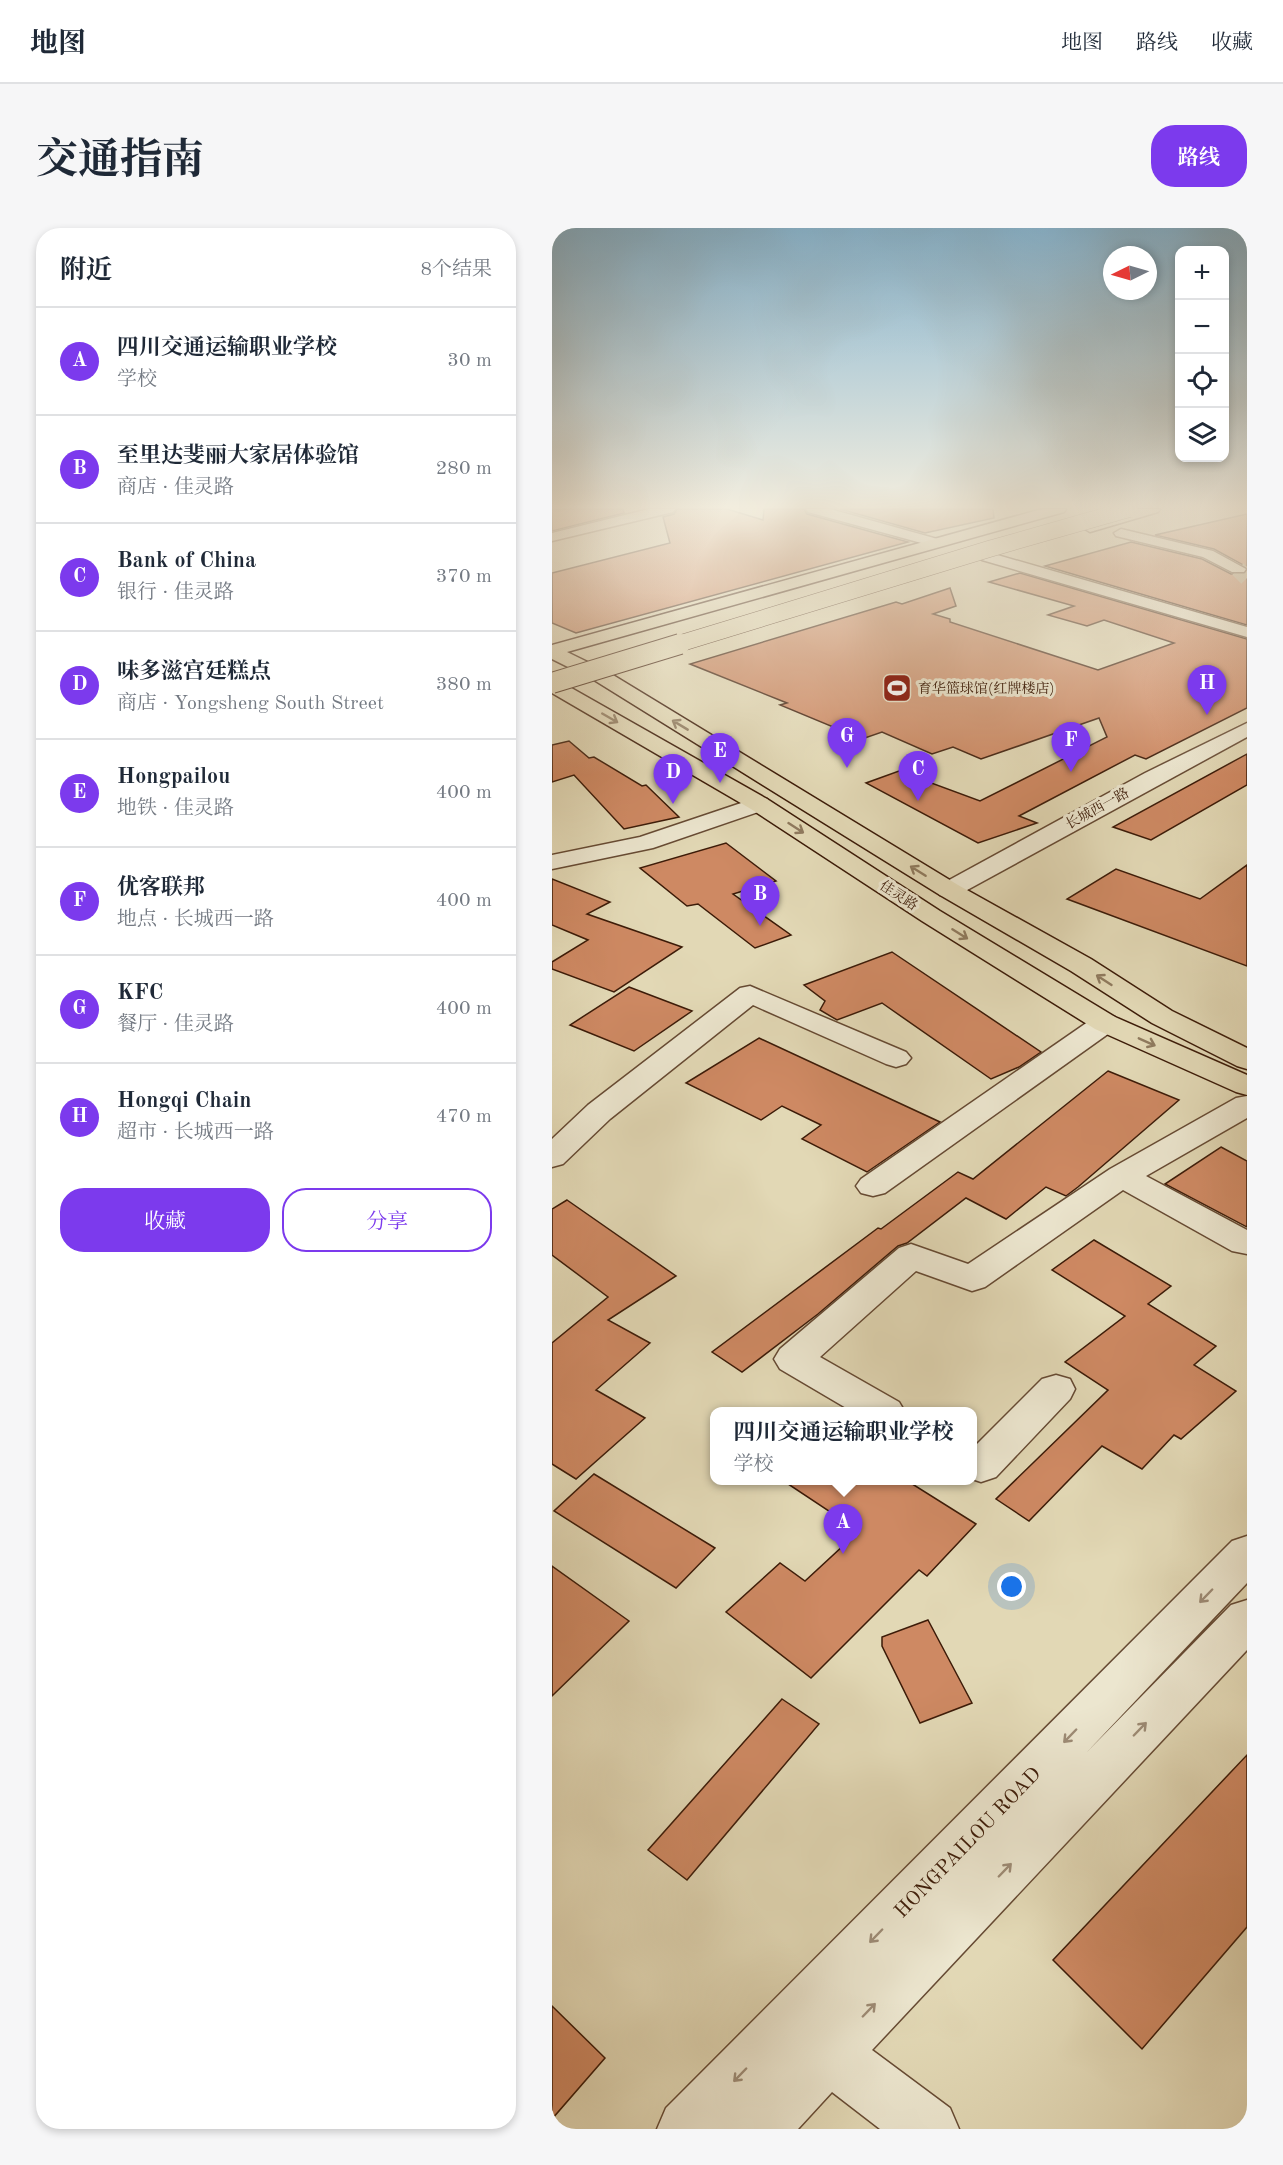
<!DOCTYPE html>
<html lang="zh">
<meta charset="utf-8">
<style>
body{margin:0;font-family:"Old Standard TT","Noto Serif SC",serif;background:#f6f6f7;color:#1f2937}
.controls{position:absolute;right:18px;top:18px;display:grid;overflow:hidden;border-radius:12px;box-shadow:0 3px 9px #0003}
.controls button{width:54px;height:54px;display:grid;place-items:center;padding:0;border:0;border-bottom:2px solid #e0e1e3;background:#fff;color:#1f2937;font:30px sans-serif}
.compass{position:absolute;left:551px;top:18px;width:54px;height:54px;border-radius:50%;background:#fff;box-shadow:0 3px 9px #0003;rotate:265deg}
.you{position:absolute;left:460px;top:1359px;width:21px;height:21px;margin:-15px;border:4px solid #fff;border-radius:50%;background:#1a73e8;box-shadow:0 0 0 9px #1a73e833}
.badge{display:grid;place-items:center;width:39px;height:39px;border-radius:50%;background:#7c3aed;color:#fff;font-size:20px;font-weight:700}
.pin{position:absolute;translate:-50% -50px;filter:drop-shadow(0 2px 3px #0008)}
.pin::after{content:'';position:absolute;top:32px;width:21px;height:18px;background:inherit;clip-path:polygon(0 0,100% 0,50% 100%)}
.popup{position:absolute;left:158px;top:1179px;width:267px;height:78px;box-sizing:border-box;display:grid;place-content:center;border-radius:12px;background:#fff;filter:drop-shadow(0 2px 4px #0005);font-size:20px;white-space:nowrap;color:#747a83}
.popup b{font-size:22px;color:#1f2937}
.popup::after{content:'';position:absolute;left:50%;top:100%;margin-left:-12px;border:12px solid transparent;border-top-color:#fff}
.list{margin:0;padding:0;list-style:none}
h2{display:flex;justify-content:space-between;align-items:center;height:78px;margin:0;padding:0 24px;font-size:26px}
h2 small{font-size:20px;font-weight:400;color:#747a83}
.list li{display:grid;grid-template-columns:39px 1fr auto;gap:18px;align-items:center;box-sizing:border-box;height:108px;padding:0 24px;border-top:2px solid #e0e1e3}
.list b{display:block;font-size:22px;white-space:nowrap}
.list p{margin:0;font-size:20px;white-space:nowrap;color:#747a83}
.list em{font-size:20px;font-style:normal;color:#747a83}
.actions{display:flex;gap:12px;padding:18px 24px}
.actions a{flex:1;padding:14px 0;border:2px solid #7c3aed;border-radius:24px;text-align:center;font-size:21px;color:#7c3aed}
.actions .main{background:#7c3aed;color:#fff}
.icon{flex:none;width:33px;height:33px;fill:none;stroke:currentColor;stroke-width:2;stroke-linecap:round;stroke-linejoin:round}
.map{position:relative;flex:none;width:695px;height:1901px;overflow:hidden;border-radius:24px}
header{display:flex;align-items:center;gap:36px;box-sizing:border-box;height:84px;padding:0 30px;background:#fff;border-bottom:2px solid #e0e1e3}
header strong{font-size:28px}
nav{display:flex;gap:33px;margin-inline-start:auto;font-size:21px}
.intro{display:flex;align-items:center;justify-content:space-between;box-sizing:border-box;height:144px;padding:0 36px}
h1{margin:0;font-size:42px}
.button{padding:15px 27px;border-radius:24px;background:#7c3aed;color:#fff;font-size:21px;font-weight:700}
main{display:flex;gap:36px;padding:0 36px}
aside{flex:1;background:#fff;border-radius:24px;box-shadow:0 3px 9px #0003}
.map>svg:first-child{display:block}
.building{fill:#ce8963;stroke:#3c1b08;stroke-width:1.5}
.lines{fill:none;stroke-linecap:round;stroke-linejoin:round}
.minor-tunnel{stroke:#c1b292;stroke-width:16;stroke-dasharray:16 8;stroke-linecap:butt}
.minor-casing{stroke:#664a33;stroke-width:3}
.major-casing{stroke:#3c1b08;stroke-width:3}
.minor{fill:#ece6cf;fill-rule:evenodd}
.major{fill:#e2d8b5;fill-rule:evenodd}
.highway-bridge-far1-casing{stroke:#3c1b08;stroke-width:17;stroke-linecap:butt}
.highway-bridge-casing{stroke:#3c1b08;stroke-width:22;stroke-linecap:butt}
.highway-bridge-far1{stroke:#e2d8b5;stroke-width:16}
.highway-bridge{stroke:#e2d8b5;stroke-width:20}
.oneway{stroke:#8f7a5e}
.oneway2{stroke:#9d8b75}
.labels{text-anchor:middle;stroke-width:6;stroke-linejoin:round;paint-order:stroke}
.far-poi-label{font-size:14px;fill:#3c1b08;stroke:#ece6cf;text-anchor:start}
.far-street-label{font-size:14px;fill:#3c1b08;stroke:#ece6cf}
.near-street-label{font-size:20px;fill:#3c1b08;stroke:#ece6cf}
</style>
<header>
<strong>地图</strong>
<nav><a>地图</a><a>路线</a><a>收藏</a></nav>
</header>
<div class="intro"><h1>交通指南</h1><a class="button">路线</a></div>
<main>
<aside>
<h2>附近<small>8个结果</small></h2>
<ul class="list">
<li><span class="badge">A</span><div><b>四川交通运输职业学校</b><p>学校</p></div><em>30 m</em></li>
<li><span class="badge">B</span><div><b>至里达斐丽大家居体验馆</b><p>商店 · 佳灵路</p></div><em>280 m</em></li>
<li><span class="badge">C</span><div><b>Bank of China</b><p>银行 · 佳灵路</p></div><em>370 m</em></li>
<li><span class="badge">D</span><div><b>味多滋宫廷糕点</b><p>商店 · Yongsheng South Street</p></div><em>380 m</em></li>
<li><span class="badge">E</span><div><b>Hongpailou</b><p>地铁 · 佳灵路</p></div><em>400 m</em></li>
<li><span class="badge">F</span><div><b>优客联邦</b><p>地点 · 长城西一路</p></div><em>400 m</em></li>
<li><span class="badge">G</span><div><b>KFC</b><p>餐厅 · 佳灵路</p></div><em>400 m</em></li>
<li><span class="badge">H</span><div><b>Hongqi Chain</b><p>超市 · 长城西一路</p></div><em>470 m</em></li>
</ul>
<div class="actions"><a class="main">收藏</a><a>分享</a></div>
</aside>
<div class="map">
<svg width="695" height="1901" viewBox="0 0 695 1901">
<rect width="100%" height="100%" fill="#e2d8b5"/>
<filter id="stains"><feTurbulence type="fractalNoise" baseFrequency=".00333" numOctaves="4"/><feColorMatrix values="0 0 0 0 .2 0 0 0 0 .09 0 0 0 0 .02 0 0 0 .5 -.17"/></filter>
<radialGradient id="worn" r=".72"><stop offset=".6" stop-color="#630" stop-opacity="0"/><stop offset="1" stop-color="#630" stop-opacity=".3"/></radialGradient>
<g class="building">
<polygon points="0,281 71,281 72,285 0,303"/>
<polygon points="125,281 175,281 211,292 212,281 252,281 255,286 356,314 24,405 0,395 0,345 118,315 111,289 122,286"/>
<polygon points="288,281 441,281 442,290 373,305"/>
<polygon points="695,286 695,339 662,321 603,307"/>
<polygon points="579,314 650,331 679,346 692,346 695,344 695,397 493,338"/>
<polygon points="468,345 695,411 695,480 594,531 583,527 467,588 485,595 426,615 314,555 347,543 428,573 555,509 547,490 429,531 401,519 380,526 330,504 310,511 228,477 235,475 138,436 344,374 350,376 398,360 404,378 381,386 398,391 398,394 546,442 622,415 552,392 535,398 496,387 522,378 437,354"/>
<polygon points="17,513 37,530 42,529 90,558 94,557 127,589 72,601 22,547 0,554 0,517"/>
<polygon points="695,526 695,557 599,612 561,599"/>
<polygon points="174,615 224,653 181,666 239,707 203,720 146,676 135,678 88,640"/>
<polygon points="695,637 695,738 515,671 564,641 648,671"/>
<polygon points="0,651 58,674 35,686 130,719 62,764 0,741 0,734 36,712 0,697"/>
<polygon points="340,724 489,824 467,839 439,851 330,775 285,792 268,782 273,773 252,757"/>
<polygon points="77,759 140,783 82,823 18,797"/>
<polygon points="207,810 388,894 315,944 250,911 269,897 230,878 209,892 134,855"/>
<polygon points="556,843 627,872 526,959 514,968 494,959 454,991 414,970 355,1015 346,1018 266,1086 190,1144 160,1124 326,1000 329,1001 406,944 421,951"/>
<polygon points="669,919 695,933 695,999 613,956"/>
<polygon points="15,972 124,1048 56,1092 98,1115 44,1162 93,1190 24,1251 0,1236 0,1115 56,1069 0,1027 0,981"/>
<polygon points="542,1012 619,1058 596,1076 664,1118 642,1137 684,1163 629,1211 622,1207 590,1241 550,1218 477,1293 444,1271 556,1162 513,1134 573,1088 500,1042"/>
<polygon points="42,1246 163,1320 124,1360 2,1283"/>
<polygon points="230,1252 354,1252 424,1296 375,1348 367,1342 259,1450 174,1384 228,1335 253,1353 307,1303"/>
<polygon points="0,1338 77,1393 0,1468"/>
<polygon points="376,1392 420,1475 368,1495 330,1418 330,1409"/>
<polygon points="230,1471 267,1496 135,1652 96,1622"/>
<polygon points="695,1527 695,1699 590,1821 501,1732"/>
<polygon points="0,1778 53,1830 0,1891"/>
</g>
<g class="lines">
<polyline class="minor-tunnel" points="686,341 695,350"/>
<g class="minor-casing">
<g id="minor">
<polygon points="97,281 123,281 121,284 0,313 0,305"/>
<polygon points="254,281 278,281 389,312 391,315 384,319 256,284"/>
<polygon points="569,301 661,323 694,341 692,344 680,344 651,329 564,308 562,305"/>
<polygon points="435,324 695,399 695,409 430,332 427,329 430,326"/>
<polygon points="695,495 695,509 406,667 397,669 388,667 385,662 388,657 593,545"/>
<polygon points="207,569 215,571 218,576 215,581 101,620 0,641 0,627 88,609"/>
<polygon points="198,758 354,824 359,830 354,836 344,839 334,836 201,777 58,891 11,936 0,939 0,911 36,877 188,760"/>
<polygon points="553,786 563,789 567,795 563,801 333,965 321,968 309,965 304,958 309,951 543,789"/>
<polygon points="695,868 695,890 594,948 695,1002 695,1026 680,1023 571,962 433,1059 420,1063 364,1043 268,1129 347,1174 353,1184 301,1184 228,1141 222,1131 228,1121 347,1020 359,1016 416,1036 558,941 684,870"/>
<polygon points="504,1147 518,1151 523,1161 518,1171 444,1249 429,1254 420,1251 420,1217 423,1218 490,1151"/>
<polygon points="695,1308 695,1355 534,1525 679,1377 695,1372 695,1422 320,1822 398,1880 407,1901 328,1901 280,1864 246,1901 105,1901 114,1880 680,1313"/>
</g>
</g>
<g class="major-casing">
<g id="major">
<polygon points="490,281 514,281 512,284 15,424 56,444 406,657 539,731 620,783 695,820 695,841 685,838 600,795 519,743 388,667 42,452 0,431 0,417"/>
<polygon points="585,281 608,281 606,284 538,304 531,300 533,297"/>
<polygon points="0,451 7,453 215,571 388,683 563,789 695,847 695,867 684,864 543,801 370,693 199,581 0,465"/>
</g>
</g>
<use href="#minor" class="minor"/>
<use href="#major" class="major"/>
<g class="highway-bridge-far1-casing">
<polyline id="highway-bridge-far1" points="123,417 437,321 577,281"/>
</g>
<g class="highway-bridge-casing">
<polyline id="highway-bridge" points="0,455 128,416"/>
</g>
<use href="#highway-bridge-far1" class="highway-bridge-far1"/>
<use href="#highway-bridge" class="highway-bridge"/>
</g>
<defs><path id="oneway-shaft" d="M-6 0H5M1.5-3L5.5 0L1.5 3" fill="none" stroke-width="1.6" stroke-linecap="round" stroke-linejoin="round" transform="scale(1.5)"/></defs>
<g class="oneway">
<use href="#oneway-shaft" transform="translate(58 490) rotate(30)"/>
<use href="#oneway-shaft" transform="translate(128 497) rotate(-149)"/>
<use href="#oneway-shaft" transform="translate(244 600) rotate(33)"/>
<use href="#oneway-shaft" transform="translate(366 643) rotate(-148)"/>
<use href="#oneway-shaft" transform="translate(408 706) rotate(32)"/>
<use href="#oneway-shaft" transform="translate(552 752) rotate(-147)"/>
<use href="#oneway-shaft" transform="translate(595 814) rotate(24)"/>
</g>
<g class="oneway2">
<use href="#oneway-shaft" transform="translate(654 1368) rotate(134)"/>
<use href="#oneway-shaft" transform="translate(588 1501) rotate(-46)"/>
<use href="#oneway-shaft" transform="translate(518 1508) rotate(134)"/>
<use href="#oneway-shaft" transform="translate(453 1642) rotate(-46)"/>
<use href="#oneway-shaft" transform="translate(324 1708) rotate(134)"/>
<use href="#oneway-shaft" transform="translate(317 1782) rotate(-46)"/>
<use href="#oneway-shaft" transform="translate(188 1847) rotate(134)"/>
</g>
<linearGradient id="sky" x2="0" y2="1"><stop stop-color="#87b6d2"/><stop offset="0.51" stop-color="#f2edde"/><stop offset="1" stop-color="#f2edde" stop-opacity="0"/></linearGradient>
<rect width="695" height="547" fill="url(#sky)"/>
<defs>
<g id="stadium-square" transform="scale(1.5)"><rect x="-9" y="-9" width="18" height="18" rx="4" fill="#8f2418" stroke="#ece6cf"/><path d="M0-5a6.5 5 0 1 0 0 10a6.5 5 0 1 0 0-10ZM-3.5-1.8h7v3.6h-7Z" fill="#fff"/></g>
</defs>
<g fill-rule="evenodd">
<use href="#stadium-square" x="345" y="460"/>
</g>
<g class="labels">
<g class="far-poi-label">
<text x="366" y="465">育华篮球馆(红牌楼店)</text>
</g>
<g class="far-street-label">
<text transform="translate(545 580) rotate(-29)" y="5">长城西一路</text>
<text transform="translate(347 667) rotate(33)" y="5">佳灵路</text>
</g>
<g class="near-street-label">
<text transform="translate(415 1614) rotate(-46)" y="7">HONGPAILOU ROAD</text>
</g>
</g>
<rect width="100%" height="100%" filter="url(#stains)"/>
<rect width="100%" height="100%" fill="url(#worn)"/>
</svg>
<div class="controls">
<button>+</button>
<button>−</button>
<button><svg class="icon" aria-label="locate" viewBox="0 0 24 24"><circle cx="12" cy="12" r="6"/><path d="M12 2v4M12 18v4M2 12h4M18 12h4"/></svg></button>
<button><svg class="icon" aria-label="layers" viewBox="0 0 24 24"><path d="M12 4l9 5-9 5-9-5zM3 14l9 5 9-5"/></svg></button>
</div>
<svg class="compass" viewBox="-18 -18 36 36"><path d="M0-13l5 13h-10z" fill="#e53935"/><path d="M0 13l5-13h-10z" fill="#747a83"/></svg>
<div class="you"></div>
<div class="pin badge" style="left:291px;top:1326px">A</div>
<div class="popup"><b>四川交通运输职业学校</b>学校</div>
<div class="pin badge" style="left:208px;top:698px">B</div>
<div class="pin badge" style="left:366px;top:573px">C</div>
<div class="pin badge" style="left:121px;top:576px">D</div>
<div class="pin badge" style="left:168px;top:555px">E</div>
<div class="pin badge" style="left:519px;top:544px">F</div>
<div class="pin badge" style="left:295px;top:540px">G</div>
<div class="pin badge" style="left:655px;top:487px">H</div>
</div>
</main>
